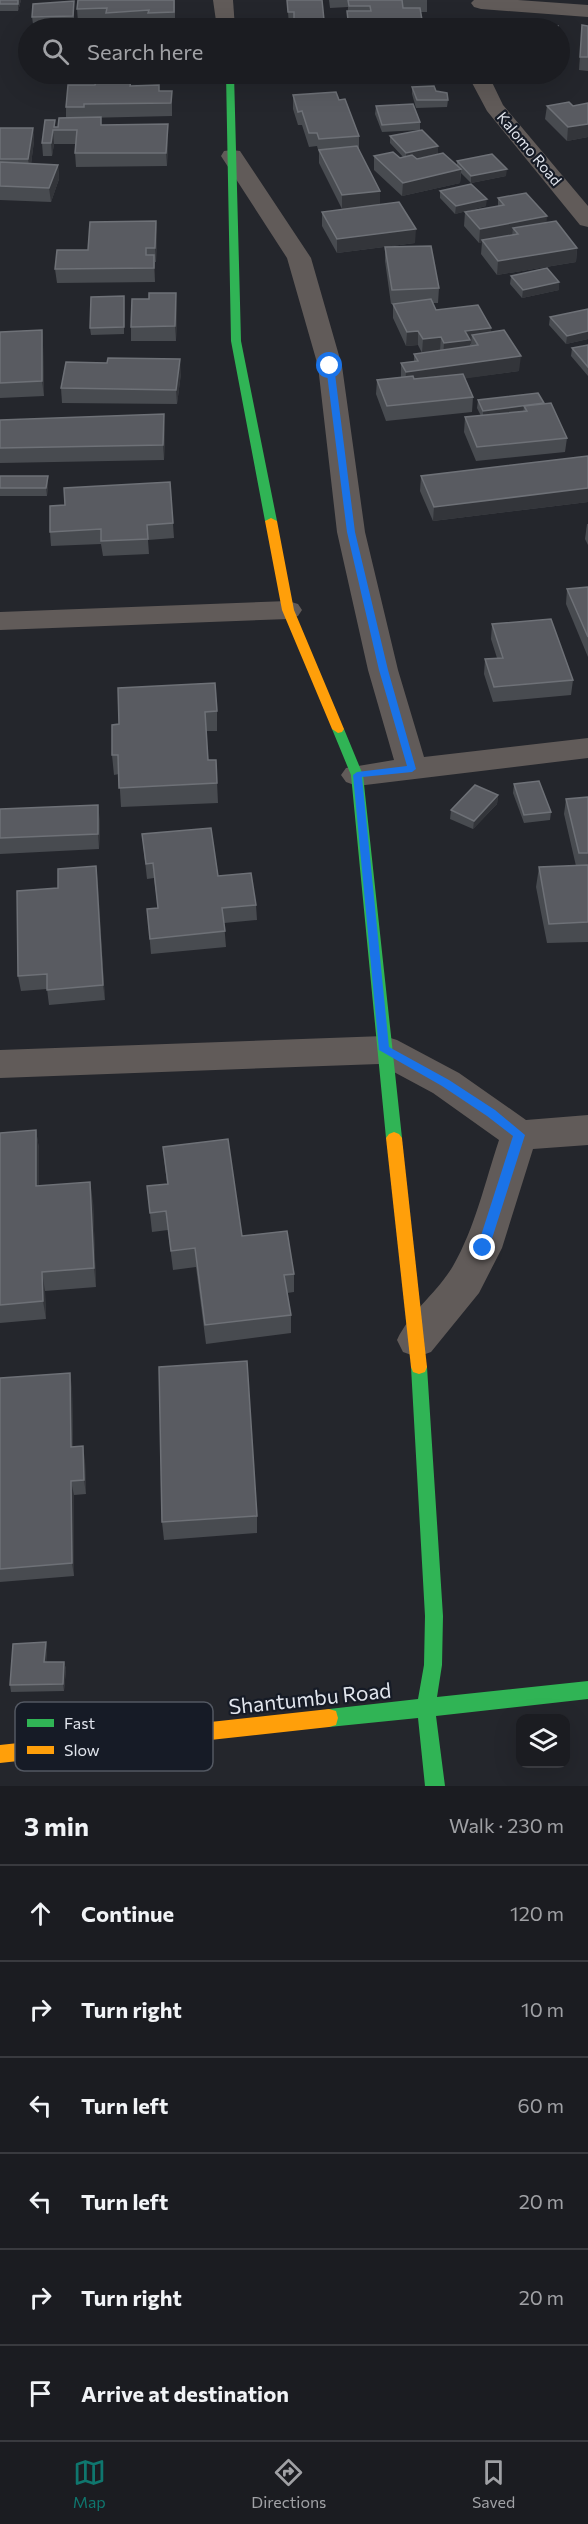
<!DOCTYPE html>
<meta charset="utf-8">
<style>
body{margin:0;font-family:Commissioner,sans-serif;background:#24252a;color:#f1f3f6}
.controls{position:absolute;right:18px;bottom:18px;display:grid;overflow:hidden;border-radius:12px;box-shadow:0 6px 24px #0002}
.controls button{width:54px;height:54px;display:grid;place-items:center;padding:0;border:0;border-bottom:2px solid #393a3f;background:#1b1c21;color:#f1f3f6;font:30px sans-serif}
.stop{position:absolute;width:18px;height:18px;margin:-14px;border:4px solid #1a73e8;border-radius:50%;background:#fff}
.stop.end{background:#1a73e8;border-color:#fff;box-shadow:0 2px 6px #0008}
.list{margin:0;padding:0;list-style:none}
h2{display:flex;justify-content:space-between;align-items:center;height:78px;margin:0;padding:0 24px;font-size:26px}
h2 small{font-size:20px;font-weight:400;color:#a0a1a5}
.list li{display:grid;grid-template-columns:39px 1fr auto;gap:18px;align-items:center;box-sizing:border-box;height:96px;padding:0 24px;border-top:2px solid #393a3f}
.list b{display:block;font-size:22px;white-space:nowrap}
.list em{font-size:20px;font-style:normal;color:#a0a1a5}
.icon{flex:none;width:33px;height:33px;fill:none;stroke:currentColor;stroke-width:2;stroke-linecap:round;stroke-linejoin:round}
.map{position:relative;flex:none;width:588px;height:1786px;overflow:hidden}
.search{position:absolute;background:#1b1c21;box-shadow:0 6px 24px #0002;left:18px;right:18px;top:18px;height:66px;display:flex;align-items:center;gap:15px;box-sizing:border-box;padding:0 21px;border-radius:33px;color:#a0a1a5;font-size:22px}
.sheet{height:654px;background:#1b1c21}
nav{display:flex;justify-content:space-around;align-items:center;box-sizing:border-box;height:84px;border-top:2px solid #393a3f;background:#1b1c21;font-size:16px;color:#a0a1a5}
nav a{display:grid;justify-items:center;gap:3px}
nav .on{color:#0f766e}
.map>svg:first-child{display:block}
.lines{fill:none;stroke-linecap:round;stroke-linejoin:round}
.street{fill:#615b59;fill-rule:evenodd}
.fast{fill:#30b455;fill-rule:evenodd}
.slow{fill:#ff9f0a;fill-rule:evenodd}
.wall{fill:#484b50}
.shaded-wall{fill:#33353a}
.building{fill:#595b61;stroke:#6e7177;stroke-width:1.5}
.route{fill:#1a73e8}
.labels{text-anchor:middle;stroke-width:4.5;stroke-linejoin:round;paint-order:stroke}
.far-street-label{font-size:15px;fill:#e1e5ed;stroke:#161b26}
.near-street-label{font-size:21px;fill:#e1e5ed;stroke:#161b26}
.key{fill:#161b26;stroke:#535862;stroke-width:1.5}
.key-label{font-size:16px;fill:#e1e5ed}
</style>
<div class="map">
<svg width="588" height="1786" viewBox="0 0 588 1786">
<rect width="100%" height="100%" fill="#24262c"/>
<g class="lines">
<g class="street">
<polygon points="213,0 233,0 235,28 217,28"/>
<polygon points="474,0 518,0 588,5 588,17 481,9 474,7 471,3"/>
<polygon points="411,74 488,74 503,105 588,206 588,227 580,225 487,111 471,81 421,80 414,78"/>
<polygon points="232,150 240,151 311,258 342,366 365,532 398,670 424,757 588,738 588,758 357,786 346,782 341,775 346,768 394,760 368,670 337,532 318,366 287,258 221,156 224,151"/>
<polygon points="288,601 298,604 302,610 298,616 288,619 0,630 0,612"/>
<path d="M384 1036 397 1040 459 1073 526 1120 588 1115V1145L533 1149 502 1248 479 1293 431 1352 417 1357 403 1352 397 1340C410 1312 437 1293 453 1266 475 1228 485 1182 499 1140L433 1093 379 1064 0 1078V1050Z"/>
</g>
<g class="fast">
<polygon points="226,74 234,74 241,341 277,521 271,524 265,521 231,341"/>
<polygon points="338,725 344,729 363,775 402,1138 399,1142 394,1144 389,1142 386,1138 351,775 332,729"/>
<polygon points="419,1360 425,1362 427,1367 443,1616 442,1665 437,1697 588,1681 588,1699 436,1716 445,1786 425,1786 418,1718 329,1727 322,1725 320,1718 322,1711 329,1709 418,1699 424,1665 425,1616 411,1367 413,1362"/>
</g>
<g class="slow">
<polygon points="271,518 277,521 294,610 344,729 342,732 338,733 332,729 282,610 265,521"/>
<polygon points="394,1132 399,1134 402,1138 427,1367 425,1372 419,1374 413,1372 411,1367 386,1138 389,1134"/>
<polygon points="329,1709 336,1711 338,1718 336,1725 329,1727 0,1763 0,1745"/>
</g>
</g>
<g class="wall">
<polygon points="0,0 21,0 18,11 0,11"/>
<polygon points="78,0 175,0 175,25 149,26 149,22 113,26 84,22 78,22 77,9"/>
<polygon points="287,0 324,20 324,28 294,28 294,25 289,25"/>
<polygon points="329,0 427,0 427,12 421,12 422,20 422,28 332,28 346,26 347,22 348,7 330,8"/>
<polygon points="74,8 74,23 33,24 32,17"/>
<polygon points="582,25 588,26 588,71 579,70"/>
<polygon points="131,80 131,86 159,85 159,91 172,104 172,116 85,118 101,125 168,138 167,166 76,167 75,153 76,144 54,144 52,156 43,156 42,143 56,127 58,127 66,118 66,107 95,85"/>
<polygon points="412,87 436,91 448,100 447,107 416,108 412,94"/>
<polygon points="293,95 339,100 359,136 359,149 380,205 415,243 337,253 322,226 322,212 372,206 342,209 319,163 319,153 317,146 309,147 302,125 298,125 293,109"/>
<polygon points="588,103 588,137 567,141 545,119 547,106 573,106"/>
<polygon points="376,106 420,122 420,130 382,132 375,114"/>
<polygon points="0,128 33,128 34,141 31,164 58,165 59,179 51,202 0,200"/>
<polygon points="390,136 438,146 438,154 415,158 417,159 457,166 457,161 506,176 471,183 461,173 460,183 402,196 374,170 374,156 400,158 403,157 390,143"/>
<polygon points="440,191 486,206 455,214 440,198"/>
<polygon points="498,198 546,222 577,248 576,262 497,275 481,254 482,242 479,243 464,226 465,212 498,206"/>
<polygon points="156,221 157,235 156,262 155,262 155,282 57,283 55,269 88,250"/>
<polygon points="385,247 439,288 438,303 432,303 436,310 491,328 490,332 519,371 465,378 473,397 472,412 386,421 376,394 377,380 401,377 401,363 414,362 414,354 422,353 418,345 406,346 393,318 393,304 391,304 385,261"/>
<polygon points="511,276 559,282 559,290 522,298 510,284"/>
<polygon points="149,299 177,307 176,341 131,341 131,327"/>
<polygon points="124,304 124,334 91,335 90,328"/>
<polygon points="588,309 588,339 566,344 549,325 550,317"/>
<polygon points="42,330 43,344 44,396 0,398 0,332"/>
<polygon points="588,345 588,376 571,356 572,348"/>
<polygon points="181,373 177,404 62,403 61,388"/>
<polygon points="478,400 544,404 567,438 565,452 476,461 464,432 465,417 481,416 477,408"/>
<polygon points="0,420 165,429 164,460 0,463"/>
<polygon points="588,456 588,502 433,521 420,491 421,476"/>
<polygon points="0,476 48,476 48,484 47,496 0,496"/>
<polygon points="170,482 174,538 148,540 149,554 103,556 101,544 51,546 50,532 65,505"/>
<polygon points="587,524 588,524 588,545 585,539"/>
<polygon points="588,587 588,657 566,604 567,589"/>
<polygon points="492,624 573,680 571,695 493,702 484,674 485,659 497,658 491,639"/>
<polygon points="118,688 217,711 217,731 206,731 208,760 216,760 218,803 121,807 119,774 114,775 112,755 119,724"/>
<polygon points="514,784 551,812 550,820 524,823 513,793"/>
<polygon points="498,795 497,804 473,829 450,819 451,810"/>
<polygon points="588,797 588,942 547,943 536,887 539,867 576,866 564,814 566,799"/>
<polygon points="0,809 100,820 99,849 0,854"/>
<polygon points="142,834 218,876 256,905 257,920 224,923 226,947 151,954 147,909 158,908 154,878 147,879"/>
<polygon points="96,866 105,1000 49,1005 47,989 21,991 18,976 58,888"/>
<polygon points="36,1130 39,1149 39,1186 93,1201 96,1287 45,1291 46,1319 0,1323 0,1133"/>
<polygon points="163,1147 242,1236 294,1274 294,1292 287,1293 291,1315 291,1333 206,1344 196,1267 173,1270 168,1230 152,1232 147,1186 167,1184"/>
<polygon points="0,1378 72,1387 73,1447 85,1460 86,1494 74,1495 74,1576 0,1582"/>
<polygon points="257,1516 257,1533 164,1540 162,1522"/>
<polygon points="46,1642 47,1650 46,1662 64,1662 66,1669 64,1691 11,1692 10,1685"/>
</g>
<g class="shaded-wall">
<polygon points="18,0 21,0 18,11"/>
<polygon points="168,124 168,138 167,166 166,153"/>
<polygon points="588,124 588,137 567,141 568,127"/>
<polygon points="33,128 34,141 30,172 28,159"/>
<polygon points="53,130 54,144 52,156 51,143"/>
<polygon points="438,146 438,154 406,160 406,153"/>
<polygon points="58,165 59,179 51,202 49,188"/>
<polygon points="461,169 460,183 402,196 403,183"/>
<polygon points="507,169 506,176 471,183 471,176"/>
<polygon points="380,191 380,205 342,209 342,195"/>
<polygon points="487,199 486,206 455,214 456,206"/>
<polygon points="547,216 546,229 513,228 512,236 482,240 482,242 479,243 480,229"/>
<polygon points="156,221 157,235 156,262 155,248"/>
<polygon points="416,229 415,243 337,253 337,239"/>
<polygon points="577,248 576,262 497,275 498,261"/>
<polygon points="154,255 155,269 155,282 154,268"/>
<polygon points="559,282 559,290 522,298 523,290"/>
<polygon points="176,293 177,307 176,341 175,326"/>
<polygon points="491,328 490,342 472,335 471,344 470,344 469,354 443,357 444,343 465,331"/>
<polygon points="42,330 43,344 44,396 42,381"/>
<polygon points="418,331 418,345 406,346 407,332"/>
<polygon points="588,331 588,339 566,344 567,336"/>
<polygon points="441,337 440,351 422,353 423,339"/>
<polygon points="521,356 519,371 405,387 406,372"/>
<polygon points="180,359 181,373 177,404 176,390"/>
<polygon points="544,403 543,411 527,411 524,406 523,413 483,419 483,411"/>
<polygon points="164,414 165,429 164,460 163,445"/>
<polygon points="48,476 48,484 47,496 46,488"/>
<polygon points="588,488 588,502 433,521 434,507"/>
<polygon points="498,795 497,804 473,829 474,821"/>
<polygon points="98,805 100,820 99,849 98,834"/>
<polygon points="96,866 98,881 105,1000 103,985"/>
<polygon points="36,1130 39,1149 39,1205 36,1186"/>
<polygon points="90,1182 93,1201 96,1287 94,1268"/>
<polygon points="42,1272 45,1291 46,1319 43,1301"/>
<polygon points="70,1373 72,1387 73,1461 71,1447"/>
<polygon points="83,1446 85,1460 86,1494 84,1480"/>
<polygon points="71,1481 74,1495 74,1576 72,1563"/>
<polygon points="46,1642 47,1650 46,1669 44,1662"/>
<polygon points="64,1662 66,1669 64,1691 63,1684"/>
</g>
<g class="building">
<rect x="0" y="0" width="18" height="4"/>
<polygon points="78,0 174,0 174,12 148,13 149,10 106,13 107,8 77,9"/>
<polygon points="287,0 322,0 324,20 294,21 294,12 288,12"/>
<polygon points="348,0 402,0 403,8 420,8 422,20 348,20 347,11 371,11 370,6 349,6"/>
<polygon points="74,1 73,16 32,17 33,4"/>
<polygon points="84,21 112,21 112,26 126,26 126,28 69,28 70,28 70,25 84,25"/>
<polygon points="346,22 397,22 397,28 332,28 332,26 346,26"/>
<polygon points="530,24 558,26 558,28 529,28"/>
<polygon points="582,25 588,26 588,57 580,57"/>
<polygon points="131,80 130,86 159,85 159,91 172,91 171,103 84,104 84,107 66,107 68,85 95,85 96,81"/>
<polygon points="434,86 436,91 447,93 448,100 417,100 412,87"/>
<polygon points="336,92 339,100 345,99 359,136 319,139 317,133 309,133 302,111 298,112 293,95"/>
<polygon points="569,102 573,106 588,103 588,124 568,127 547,106"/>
<polygon points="413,104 420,122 382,125 376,106"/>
<polygon points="101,117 101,125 168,124 166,153 75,153 77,130 53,130 51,143 42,143 45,120 55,120 54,127 58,127 59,118"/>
<polygon points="0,128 33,128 28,159 0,159"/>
<polygon points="422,130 438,146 406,153 390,136"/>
<polygon points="357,146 380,191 342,195 319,150"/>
<polygon points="393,152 400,158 412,155 417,159 443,153 461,169 403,183 374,156"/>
<polygon points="492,154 507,169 471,176 457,161"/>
<polygon points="0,162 58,165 49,188 0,186"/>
<polygon points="471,184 487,199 456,206 440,191"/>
<polygon points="526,193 547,216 480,229 465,212 504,205 498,198"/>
<polygon points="399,202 416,229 337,239 322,212"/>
<polygon points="156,221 155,248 146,248 146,255 154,255 154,268 55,269 57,250 88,250 90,222"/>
<polygon points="556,221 577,248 498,261 482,240 518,234 513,228"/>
<polygon points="431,246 439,288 392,290 385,247"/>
<polygon points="547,268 559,282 523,290 511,276"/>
<polygon points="149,293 176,293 175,326 131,327 132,299 149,299"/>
<polygon points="124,296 124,327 90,328 91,297"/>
<polygon points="431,299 436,310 478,305 491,328 465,331 470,340 444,343 441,337 423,339 418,331 407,332 393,304"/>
<polygon points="588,309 588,331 567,336 550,317"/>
<polygon points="42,330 42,381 0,383 0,332"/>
<polygon points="504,330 521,356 406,372 401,363 418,361 414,354 478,345 472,335"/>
<polygon points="588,345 588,367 572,348"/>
<polygon points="108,358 180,359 176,390 61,388 66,362 107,363"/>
<polygon points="463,374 473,397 387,406 377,380 413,376 414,379"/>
<polygon points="538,393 544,403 483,411 478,400"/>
<polygon points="551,403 567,438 477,447 465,417 527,411 524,406"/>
<polygon points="164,414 163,445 0,448 0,420"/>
<polygon points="588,456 588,488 434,507 421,476"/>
<polygon points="0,476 48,476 46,488 0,488"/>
<polygon points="170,482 173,523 147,525 148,539 101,541 101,529 50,532 50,506 65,505 64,488"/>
<polygon points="588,587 588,637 567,589"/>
<polygon points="551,619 573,680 494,687 485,659 503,658 492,624"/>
<polygon points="215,683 217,711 205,712 208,760 216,760 217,783 119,788 118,755 112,755 112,725 119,724 118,688"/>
<polygon points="539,781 551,812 524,815 514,784"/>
<polygon points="475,785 498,795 474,821 451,810"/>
<polygon points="588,797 588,853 579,853 566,799"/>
<polygon points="98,805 98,834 0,838 0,809"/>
<polygon points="211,828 218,876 251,873 256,905 222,908 225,931 150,939 147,909 158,908 153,863 146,864 142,834"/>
<polygon points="588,865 588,922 549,924 539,867"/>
<polygon points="96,866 103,985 47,990 47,974 18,976 17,891 58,888 58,869"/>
<polygon points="36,1130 36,1186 90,1182 94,1268 42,1272 43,1301 0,1305 0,1133"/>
<polygon points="228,1139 242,1236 287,1231 294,1274 284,1275 291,1315 205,1325 195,1248 171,1251 166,1211 150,1213 147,1186 168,1184 163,1147"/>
<polygon points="247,1361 257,1516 162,1522 159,1367"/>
<polygon points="70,1373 71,1447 83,1446 84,1480 71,1481 72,1563 0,1569 0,1378"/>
<polygon points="46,1642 44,1662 64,1662 63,1684 10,1685 13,1644"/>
</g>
<polygon class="route" points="330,364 334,366 355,532 388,670 416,769 412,772 362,777 389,1047 449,1080 495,1110 525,1135 489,1248 483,1253 477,1248 513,1136 487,1116 442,1086 379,1050 353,775 357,772 407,766 379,670 347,532 326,366"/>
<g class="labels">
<g class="far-street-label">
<text transform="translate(529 149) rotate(50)" y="5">Kalomo Road</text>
</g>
<g class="near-street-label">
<text transform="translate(310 1699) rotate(-6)" y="7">Shantumbu Road</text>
</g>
</g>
<rect x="15" y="1702" width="198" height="69" rx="9" class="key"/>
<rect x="27" y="1719" width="27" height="8" fill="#30b455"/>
<rect x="27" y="1746" width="27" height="8" fill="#ff9f0a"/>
<g class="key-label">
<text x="64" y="1729">Fast</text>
<text x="64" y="1756">Slow</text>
</g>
</svg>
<div class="controls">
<button><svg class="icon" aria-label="layers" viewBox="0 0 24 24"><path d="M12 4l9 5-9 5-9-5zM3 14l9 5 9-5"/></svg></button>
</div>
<div class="stop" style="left:330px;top:366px"></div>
<div class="stop end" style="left:483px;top:1248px"></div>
<div class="search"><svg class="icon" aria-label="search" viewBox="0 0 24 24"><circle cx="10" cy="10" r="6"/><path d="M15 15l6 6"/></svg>Search here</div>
</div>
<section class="sheet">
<h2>3 min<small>Walk · 230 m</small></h2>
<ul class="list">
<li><svg class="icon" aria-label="ahead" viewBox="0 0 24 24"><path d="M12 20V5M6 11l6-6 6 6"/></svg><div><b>Continue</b></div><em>120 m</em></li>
<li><svg class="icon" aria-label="right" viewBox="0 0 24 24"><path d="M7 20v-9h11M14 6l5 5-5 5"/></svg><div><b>Turn right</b></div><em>10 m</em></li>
<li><svg class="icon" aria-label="left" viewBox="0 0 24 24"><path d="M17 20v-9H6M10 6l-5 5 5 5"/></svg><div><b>Turn left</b></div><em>60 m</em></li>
<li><svg class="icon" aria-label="left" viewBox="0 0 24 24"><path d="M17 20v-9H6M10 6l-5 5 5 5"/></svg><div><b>Turn left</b></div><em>20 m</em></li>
<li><svg class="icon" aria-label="right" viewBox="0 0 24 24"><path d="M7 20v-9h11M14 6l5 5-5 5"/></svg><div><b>Turn right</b></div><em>20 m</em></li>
<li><svg class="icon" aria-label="arrive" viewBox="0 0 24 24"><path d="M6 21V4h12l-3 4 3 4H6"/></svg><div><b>Arrive at destination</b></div></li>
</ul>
</section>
<nav>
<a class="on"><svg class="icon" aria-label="map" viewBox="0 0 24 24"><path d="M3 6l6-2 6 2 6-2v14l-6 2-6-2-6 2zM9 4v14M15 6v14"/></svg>Map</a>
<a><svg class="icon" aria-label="directions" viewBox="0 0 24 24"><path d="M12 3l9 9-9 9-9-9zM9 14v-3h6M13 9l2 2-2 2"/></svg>Directions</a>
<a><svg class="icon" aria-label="saved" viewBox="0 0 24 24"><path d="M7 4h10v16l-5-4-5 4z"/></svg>Saved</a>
</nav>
